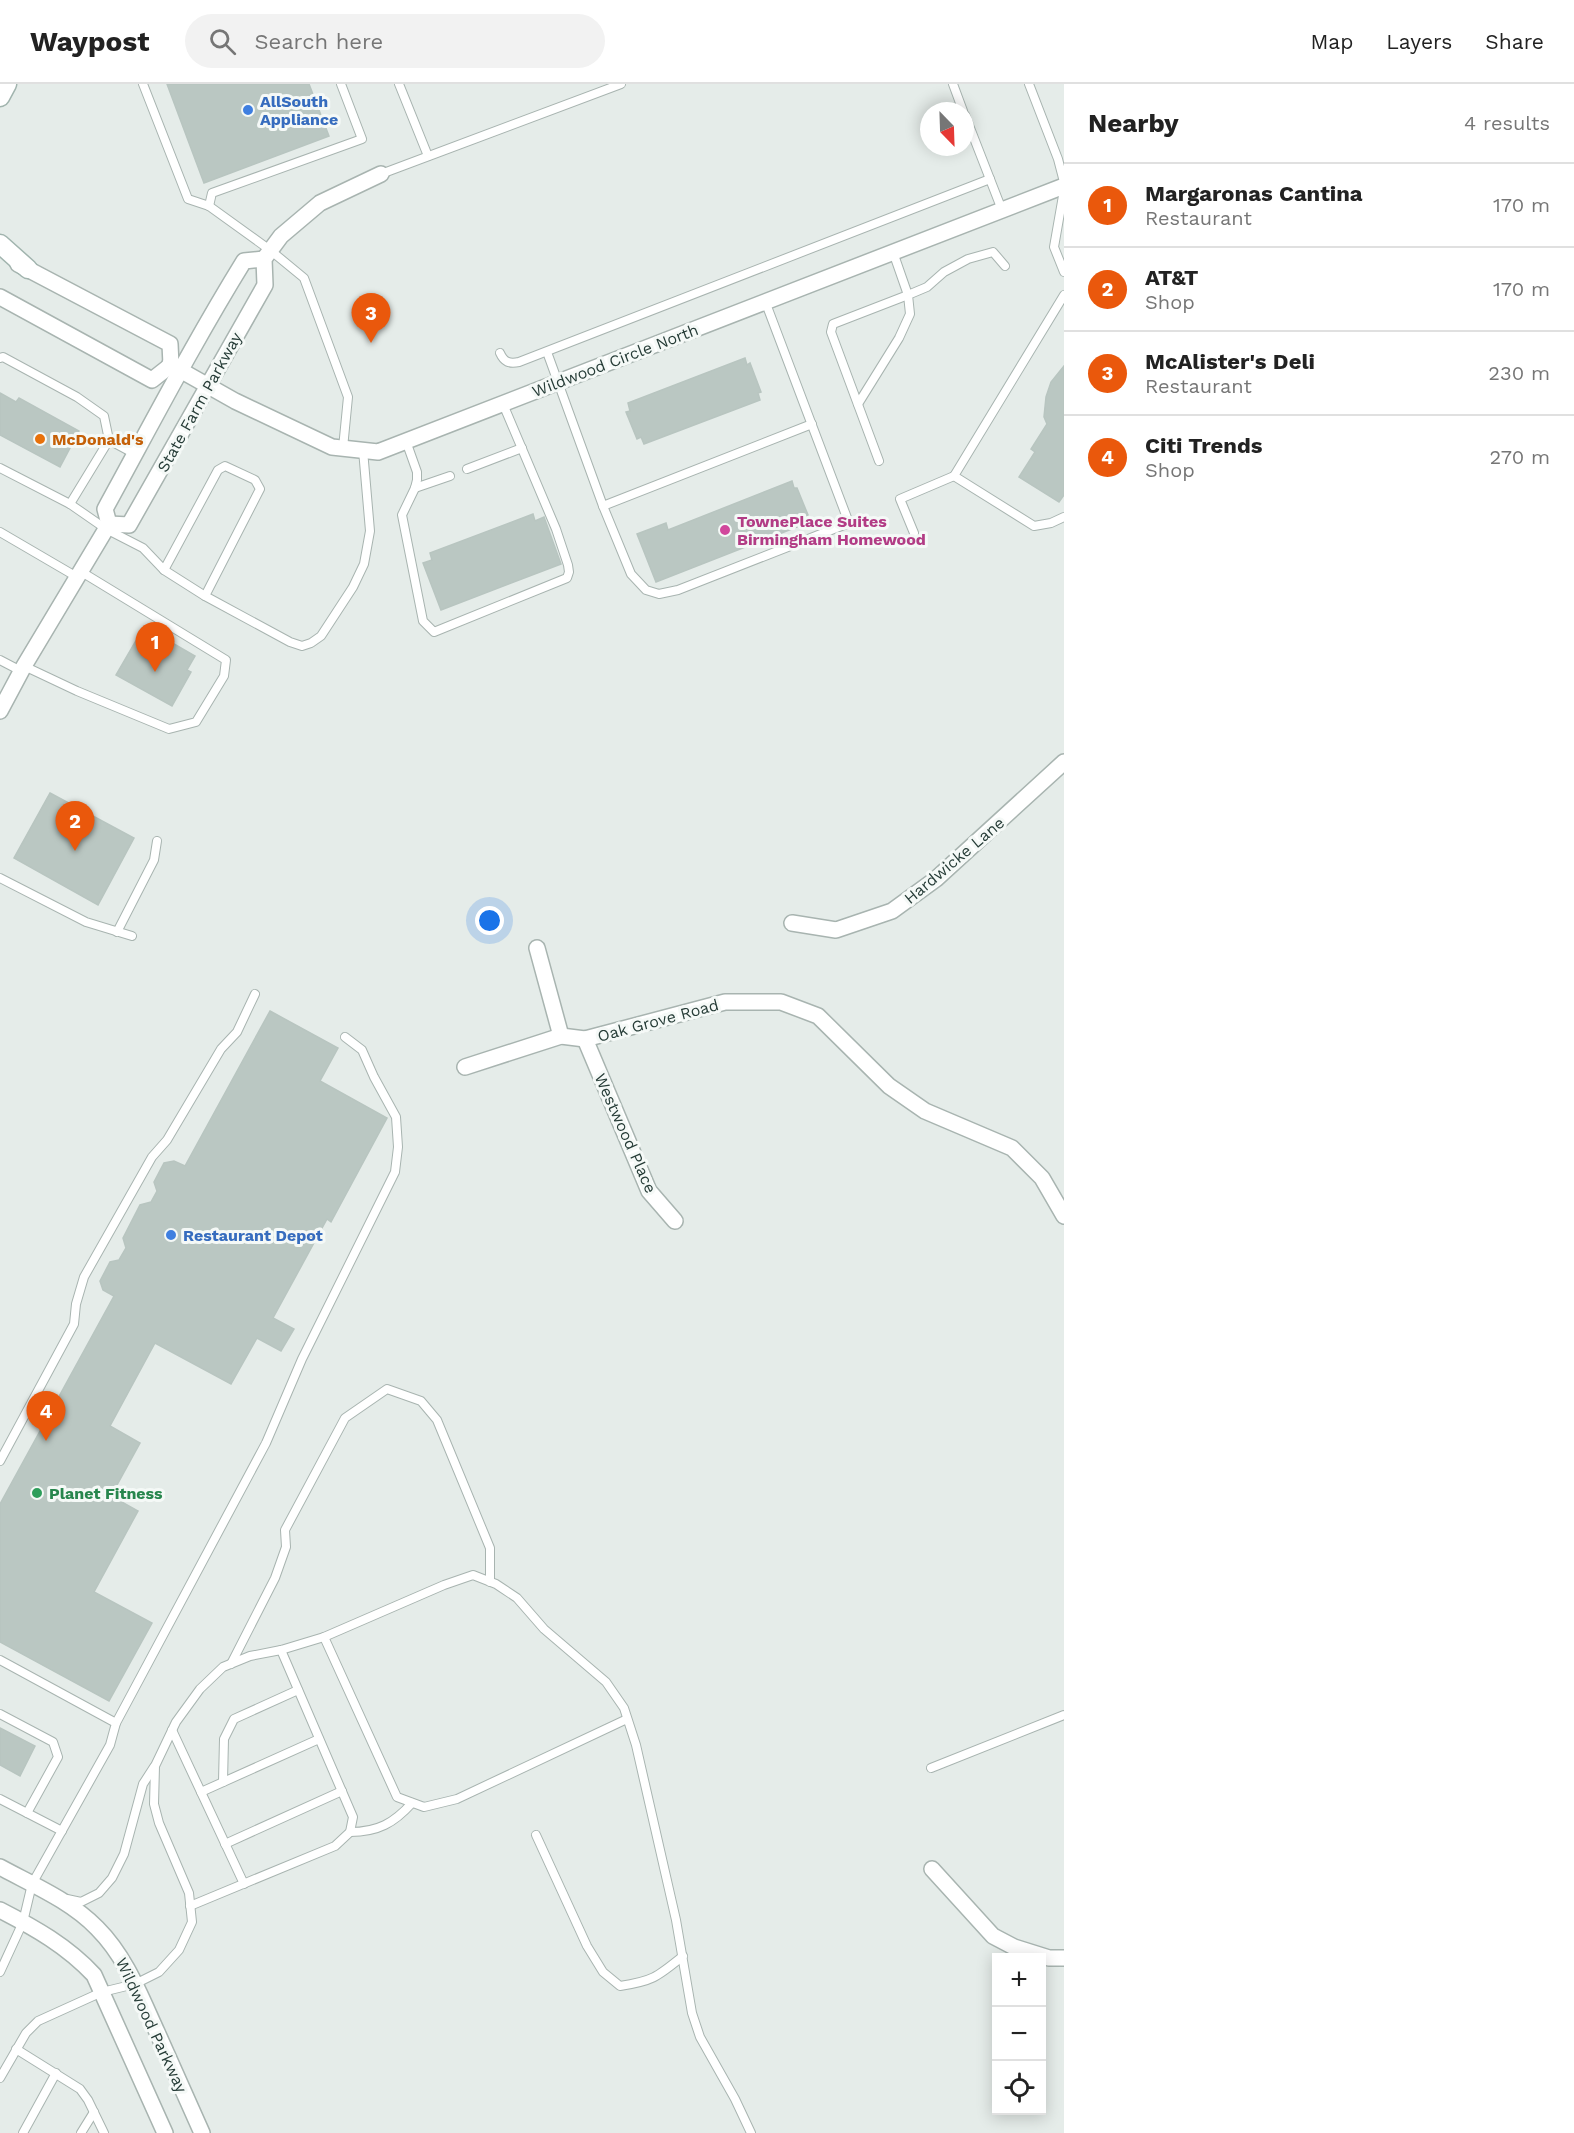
<!DOCTYPE html>
<meta charset="utf-8">
<style>
body{margin:0;font-family:"Work Sans",sans-serif;background:#f2f2f2;color:#222}
.controls{position:absolute;right:18px;bottom:18px;display:grid;overflow:hidden;border-radius:0px;box-shadow:0 3px 15px #0003}
.controls button{width:54px;height:54px;display:grid;place-items:center;padding:0;border:0;border-bottom:2px solid #e0e0e0;background:#fff;color:#222;font:30px sans-serif}
.compass{position:absolute;left:920px;top:18px;width:54px;height:54px;border-radius:50%;background:#fff;box-shadow:0 3px 15px #0003;rotate:157deg}
.you{position:absolute;left:490px;top:837px;width:21px;height:21px;margin:-15px;border:4px solid #fff;border-radius:50%;background:#1a73e8;box-shadow:0 0 0 9px #1a73e833}
.badge{display:grid;place-items:center;width:39px;height:39px;border-radius:50%;background:#ea580c;color:#fff;font-size:20px;font-weight:700}
.pin{position:absolute;translate:-50% -50px;filter:drop-shadow(0 2px 3px #0008)}
.pin::after{content:'';position:absolute;top:32px;width:21px;height:18px;background:inherit;clip-path:polygon(0 0,100% 0,50% 100%)}
.list{margin:0;padding:0;list-style:none}
h2{display:flex;justify-content:space-between;align-items:center;height:78px;margin:0;padding:0 24px;font-size:26px}
h2 small{font-size:20px;font-weight:400;color:#767676}
.list li{display:grid;grid-template-columns:39px 1fr auto;gap:18px;align-items:center;box-sizing:border-box;height:84px;padding:0 24px;border-top:2px solid #e0e0e0}
.list b{display:block;font-size:22px;white-space:nowrap}
.list p{margin:0;font-size:20px;white-space:nowrap;color:#767676}
.list em{font-size:20px;font-style:normal;color:#767676}
.icon{flex:none;width:33px;height:33px;fill:none;stroke:currentColor;stroke-width:2;stroke-linecap:round;stroke-linejoin:round}
.map{position:relative;flex:none;width:1064px;height:2049px;overflow:hidden}
header{display:flex;align-items:center;gap:36px;box-sizing:border-box;height:84px;padding:0 30px;background:#fff;border-bottom:2px solid #e0e0e0}
header strong{font-size:28px}
nav{display:flex;gap:33px;margin-inline-start:auto;font-size:21px}
.search{width:420px;height:54px;background:#f2f2f2;display:flex;align-items:center;gap:15px;box-sizing:border-box;padding:0 21px;border-radius:33px;color:#767676;font-size:22px}
main{display:flex}
aside{flex:1;background:#fff}
.map>svg:first-child{display:block}
.building{fill:#bac7c2;stroke:#b8c5c0;stroke-width:1.5}
.lines{fill:none;stroke-linecap:round;stroke-linejoin:round}
.service-casing{stroke:#a8b4b0;stroke-width:10}
.minor-casing{stroke:#a8b4b0;stroke-width:18}
.tertiary-casing{stroke:#a8b4b0;stroke-width:21}
.secondary-casing{stroke:#a1b4ae;stroke-width:21}
.service{stroke:#fff;stroke-width:8}
.minor{stroke:#fff;stroke-width:15}
.tertiary{stroke:#fff;stroke-width:18}
.secondary{stroke:#fff;stroke-width:18}
.shop-dot{fill:#3f7fe0;stroke:#f5f9f7;stroke-width:2}
.food-dot{fill:#e8710a;stroke:#f5f9f7;stroke-width:2}
.hotel-dot{fill:#d1479c;stroke:#f5f9f7;stroke-width:2}
.leisure-dot{fill:#2e9e5b;stroke:#f5f9f7;stroke-width:2}
.labels{text-anchor:middle;stroke-width:6;stroke-linejoin:round;paint-order:stroke}
.shop-label{font-size:16px;font-weight:bold;fill:#366cbe;stroke:#f5f9f7;text-anchor:start}
.street-label{font-size:16px;fill:#263c37;stroke:#f5f9f7}
.food-label{font-size:16px;font-weight:bold;fill:#c56008;stroke:#f5f9f7;text-anchor:start}
.hotel-label{font-size:16px;font-weight:bold;fill:#b23c85;stroke:#f5f9f7;text-anchor:start}
.leisure-label{font-size:16px;font-weight:bold;fill:#27864d;stroke:#f5f9f7;text-anchor:start}
</style>
<header>
<strong>Waypost</strong>
<div class="search"><svg class="icon" aria-label="search" viewBox="0 0 24 24"><circle cx="10" cy="10" r="6"/><path d="M15 15l6 6"/></svg>Search here</div>
<nav><a>Map</a><a>Layers</a><a>Share</a></nav>
</header>
<main>
<div class="map">
<svg width="1064" height="2049" viewBox="0 0 1064 2049">
<rect width="100%" height="100%" fill="#e5ece9"/>
<g class="building">
<polygon points="167,0 309,0 329,52 204,99"/>
<polygon points="745,274 747,281 750,279 761,308 758,309 760,316 644,360 641,353 637,355 626,328 630,327 628,319"/>
<polygon points="1064,282 1064,411 1059,418 1019,393 1035,368 1031,365 1047,340 1044,333 1046,313 1051,298"/>
<polygon points="0,309 16,318 19,314 79,347 60,383 0,351"/>
<polygon points="792,397 794,404 797,404 808,431 804,433 807,439 656,498 637,450 666,439 668,446"/>
<polygon points="533,430 535,437 544,433 561,480 441,526 423,479 432,476 430,469"/>
<polygon points="141,548 149,552 157,550 195,572 187,586 191,588 172,622 116,591"/>
<polygon points="50,709 134,754 98,821 14,774"/>
<polygon points="270,927 338,964 320,997 387,1034 331,1138 327,1135 273,1234 294,1245 281,1267 257,1254 231,1300 155,1259 110,1342 140,1359 111,1412 138,1427 94,1508 152,1539 109,1617 0,1558 0,1420 114,1212 103,1206 100,1197 110,1178 119,1176 126,1164 123,1154 140,1121 151,1118 157,1107 154,1098 164,1079 174,1077 185,1082"/>
<polygon points="0,1644 35,1662 20,1692 0,1681"/>
</g>
<g class="lines">
<g class="service-casing">
<g id="service">
<polyline points="143,0 188,115 209,122 270,166 304,194 348,313 343,364"/>
<polyline points="399,0 428,72"/>
<polyline points="953,0 963,27"/>
<polyline points="1029,0 1058,75 1064,98"/>
<polyline points="965,31 1002,126"/>
<polyline points="381,90 621,0"/>
<polyline points="1064,106 1054,163 1064,188"/>
<polyline points="209,122 212,109 362,55 341,0"/>
<polyline points="1064,211 954,392 1034,442 1051,439 1064,433"/>
<polyline points="547,268 603,422 631,490 646,506 659,510 678,506 849,439 765,217"/>
<path d="M500 269C504 278 509 280 519 278L990 95"/>
<polyline points="0,274 3,273 77,313 104,332 109,356 135,370"/>
<polyline points="858,320 899,254 910,230 908,211 927,203 944,188 968,175 993,168 1005,182"/>
<polyline points="406,357 417,388 417,396 415,404 402,431 423,537 434,548 567,494 569,488 568,481 556,445 503,320"/>
<polyline points="879,377 831,248 833,240 908,211 893,168"/>
<polyline points="0,384 70,420 106,445 143,464 164,486 205,512 290,558 302,562 311,559 321,552 353,503 364,480 370,447 363,366"/>
<polyline points="467,385 522,364"/>
<polyline points="415,404 450,392"/>
<polyline points="70,420 109,356"/>
<polyline points="603,422 812,340"/>
<polyline points="0,448 77,493"/>
<polyline points="914,449 900,415 954,392"/>
<polyline points="164,486 218,386 225,382 255,396 260,405 205,512"/>
<polyline points="0,576 21,587"/>
<polyline points="24,582 77,607 169,645 196,638 224,592 226,576 80,487"/>
<polyline points="0,794 86,838 132,852"/>
<polyline points="117,848 154,776 157,757"/>
<polyline points="0,1377 74,1240 76,1220 84,1193 152,1073 167,1056 221,965 237,948 255,910"/>
<polyline points="324,1553 397,1713 424,1723 457,1715 627,1635"/>
<polyline points="0,1576 116,1639 110,1661 32,1800 23,1838 0,1888"/>
<polyline points="231,1580 275,1494 286,1463 285,1446 345,1334 387,1305 421,1317 437,1336 490,1464 490,1498"/>
<polyline points="0,1630 53,1658 58,1673 27,1729"/>
<polyline points="116,1639 266,1359 302,1275 395,1088 398,1063 396,1033 374,993 362,966 345,953"/>
<polyline points="172,1646 244,1800"/>
<polyline points="931,1684 1064,1631"/>
<polyline points="223,1698 224,1655 234,1635 298,1606"/>
<polyline points="201,1708 319,1655"/>
<polyline points="0,1715 62,1747"/>
<path d="M350 1748C378 1748 394 1739 412 1719"/>
<path d="M536 1751 587 1862 603 1888 620 1902C653 1897 657 1893 683 1872"/>
<polyline points="225,1760 342,1707"/>
<polyline points="67,1815 81,1818 99,1809 112,1794 124,1770 143,1700 154,1683"/>
<polyline points="190,1822 335,1762 350,1748 353,1733 281,1566"/>
<polyline points="16,1965 80,2005 88,2016 104,2049"/>
<polyline points="0,1994 26,1949 38,1937 102,1908 135,1900 159,1888 179,1866 192,1838 189,1809 159,1739 154,1720 155,1682 176,1638 200,1605 223,1583 250,1572 281,1566 324,1553 444,1501 473,1491 496,1500 517,1514 544,1545 606,1598 624,1624 636,1661 676,1836 692,1929 700,1953 735,2015 751,2049"/>
<polyline points="23,2049 56,1989"/>
<polyline points="81,2049 94,2028"/>
</g>
</g>
<g class="minor-casing">
<g id="minor">
<polyline points="0,213 152,296 171,281 170,260 18,180"/>
<polyline points="180,286 235,317 332,363 378,368 1064,102"/>
<polyline points="109,440 129,441 265,201 264,175 281,152 320,119 381,90"/>
<path d="M0 627 24 582 109 440 105 425C151 341 194 258 244 177L264 175"/>
<polyline points="792,839 836,846 892,827 936,795 1064,678"/>
<polyline points="537,864 561,952"/>
<polyline points="585,955 649,1107 675,1137"/>
<polyline points="465,983 561,952 585,955 725,918 781,918 818,932 889,1002 925,1027 1012,1064 1042,1094 1064,1132"/>
<path d="M0 1783C33 1801 71 1817 97 1844 126 1873 140 1911 157 1948 172 1981 187 2015 202 2049"/>
<polyline points="932,1785 993,1852 1014,1863 1049,1874 1064,1874"/>
<path d="M0 1826C35 1844 67 1862 94 1891L165 2049"/>
</g>
</g>
<g class="tertiary-casing">
<polyline id="tertiary" points="171,281 180,286"/>
</g>
<g class="secondary-casing">
<g id="secondary">
<polyline points="0,13 7,0"/>
<polyline points="0,160 28,185"/>
</g>
</g>
<use href="#service" class="service"/>
<use href="#minor" class="minor"/>
<use href="#tertiary" class="tertiary"/>
<use href="#secondary" class="secondary"/>
</g>
<g class="shop-dot">
<circle cx="248" cy="26" r="6"/>
<circle cx="171" cy="1151" r="6"/>
</g>
<circle class="food-dot" cx="40" cy="355" r="6"/>
<circle class="hotel-dot" cx="725" cy="446" r="6"/>
<circle class="leisure-dot" cx="37" cy="1409" r="6"/>
<g class="labels">
<g class="shop-label">
<text x="260" y="23">AllSouth<tspan x="260" dy="18">Appliance</tspan></text>
<text x="183" y="1157">Restaurant Depot</text>
</g>
<g class="street-label">
<text transform="translate(615 276) rotate(-21)" y="6">Wildwood Circle North</text>
<text transform="translate(199 318) rotate(-61)" y="6">State Farm Parkway</text>
<text transform="translate(954 776) rotate(-40)" y="6">Hardwicke Lane</text>
<text transform="translate(658 936) rotate(-15)" y="6">Oak Grove Road</text>
<text transform="translate(626 1049) rotate(66)" y="6">Westwood Place</text>
<text transform="translate(152 1941) rotate(65)" y="6">Wildwood Parkway</text>
</g>
<g class="food-label">
<text x="52" y="361">McDonald's</text>
</g>
<g class="hotel-label">
<text x="737" y="443">TownePlace Suites<tspan x="737" dy="18">Birmingham Homewood</tspan></text>
</g>
<g class="leisure-label">
<text x="49" y="1415">Planet Fitness</text>
</g>
</g>
</svg>
<div class="controls">
<button>+</button>
<button>−</button>
<button><svg class="icon" aria-label="locate" viewBox="0 0 24 24"><circle cx="12" cy="12" r="6"/><path d="M12 2v4M12 18v4M2 12h4M18 12h4"/></svg></button>
</div>
<svg class="compass" viewBox="-18 -18 36 36"><path d="M0-13l5 13h-10z" fill="#e53935"/><path d="M0 13l5-13h-10z" fill="#767676"/></svg>
<div class="you"></div>
<div class="pin badge" style="left:155px;top:588px">1</div>
<div class="pin badge" style="left:75px;top:767px">2</div>
<div class="pin badge" style="left:371px;top:259px">3</div>
<div class="pin badge" style="left:46px;top:1357px">4</div>
</div>
<aside>
<h2>Nearby<small>4 results</small></h2>
<ul class="list">
<li><span class="badge">1</span><div><b>Margaronas Cantina</b><p>Restaurant</p></div><em>170 m</em></li>
<li><span class="badge">2</span><div><b>AT&amp;T</b><p>Shop</p></div><em>170 m</em></li>
<li><span class="badge">3</span><div><b>McAlister's Deli</b><p>Restaurant</p></div><em>230 m</em></li>
<li><span class="badge">4</span><div><b>Citi Trends</b><p>Shop</p></div><em>270 m</em></li>
</ul>
</aside>
</main>
